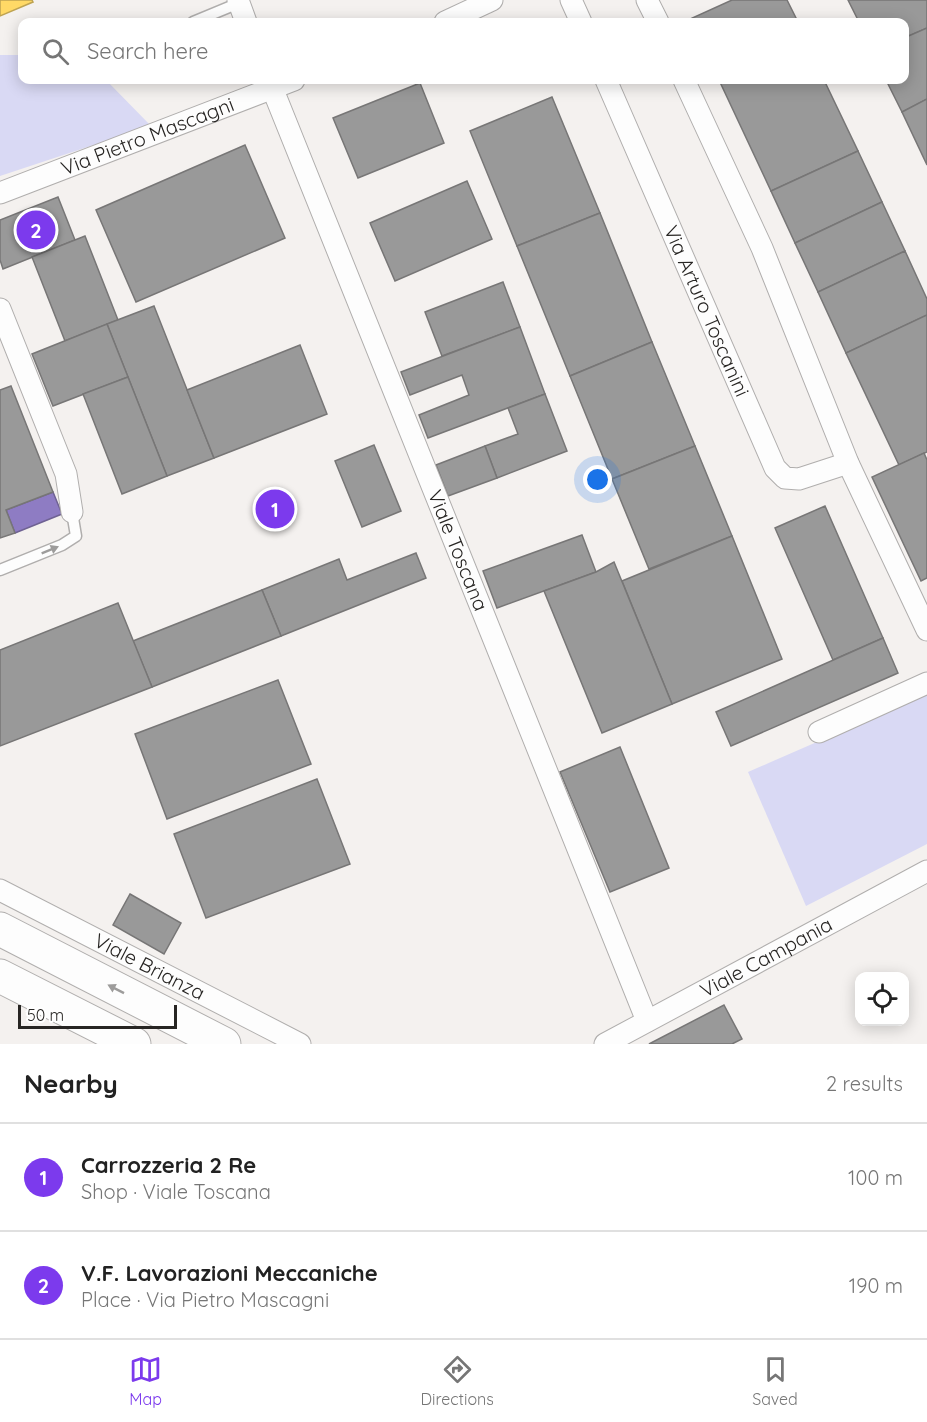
<!DOCTYPE html>
<meta charset="utf-8">
<style>
body{margin:0;font-family:Quicksand,sans-serif;background:#f2f2f2;color:#222}
.controls{position:absolute;right:18px;bottom:18px;display:grid;overflow:hidden;border-radius:12px;box-shadow:0 3px 15px #0003}
.controls button{width:54px;height:54px;display:grid;place-items:center;padding:0;border:0;border-bottom:2px solid #e0e0e0;background:#fff;color:#222;font:30px sans-serif}
.scale{position:absolute;left:18px;bottom:15px;width:159px;box-sizing:border-box;padding-left:6px;border:3px solid #272523;border-top:0;font-size:16px;line-height:21px;white-space:nowrap;color:#272523;-webkit-text-stroke:4px #fff;paint-order:stroke}
.you{position:absolute;left:598px;top:480px;width:21px;height:21px;margin:-15px;border:4px solid #fff;border-radius:50%;background:#1a73e8;box-shadow:0 0 0 9px #1a73e833}
.badge{display:grid;place-items:center;width:39px;height:39px;border-radius:50%;background:#7c3aed;color:#fff;font-size:20px;font-weight:700}
.pin{position:absolute;translate:-50% -50%;border:3px solid #fff;box-shadow:0 2px 6px #0006}
.list{margin:0;padding:0;list-style:none}
h2{display:flex;justify-content:space-between;align-items:center;height:78px;margin:0;padding:0 24px;font-size:26px}
h2 small{font-size:20px;font-weight:400;color:#767676}
.list li{display:grid;grid-template-columns:39px 1fr auto;gap:18px;align-items:center;box-sizing:border-box;height:108px;padding:0 24px;border-top:2px solid #e0e0e0}
.list b{display:block;font-size:22px;white-space:nowrap}
.list p{margin:0;font-size:20px;white-space:nowrap;color:#767676}
.list em{font-size:20px;font-style:normal;color:#767676}
.icon{flex:none;width:33px;height:33px;fill:none;stroke:currentColor;stroke-width:2;stroke-linecap:round;stroke-linejoin:round}
.map{position:relative;flex:none;width:927px;height:1044px;overflow:hidden}
.search{position:absolute;background:#fff;box-shadow:0 3px 15px #0003;left:18px;right:18px;top:18px;height:66px;display:flex;align-items:center;gap:15px;box-sizing:border-box;padding:0 21px;border-radius:12px;color:#767676;font-size:22px}
.sheet{height:294px;background:#fff}
nav{display:flex;justify-content:space-around;align-items:center;box-sizing:border-box;height:84px;border-top:2px solid #e0e0e0;background:#fff;font-size:16px;color:#767676}
nav a{display:grid;justify-items:center;gap:3px}
nav .on{color:#7c3aed}
.map>svg:first-child{display:block}
.green{fill:#d9d9f4}
.homes{fill:#ffd966;stroke:#bea352;stroke-width:1.5}
.offices{fill:#8e7cc3;stroke:#6f6293;stroke-width:1.5}
.industry{fill:#999;stroke:#777676;stroke-width:1.5}
.lines{fill:none;stroke-linecap:round;stroke-linejoin:round}
.lane-casing{stroke:#b0aead;stroke-width:13}
.street-casing{stroke:#b0aead;stroke-width:23}
.highway-casing{stroke:#b0aead;stroke-width:35}
.lane{stroke:#fdfdfd;stroke-width:10}
.street{stroke:#fdfdfd;stroke-width:21}
.highway{stroke:#fdfdfd;stroke-width:33}
.oneway{fill:#9d9c9b}
.labels{text-anchor:middle;stroke-width:6;stroke-linejoin:round;paint-order:stroke}
.street-label{font-size:20px;fill:#272523;stroke:#fff}
</style>
<div class="map">
<svg width="927" height="1044" viewBox="0 0 927 1044">
<rect width="100%" height="100%" fill="#f4f1ef"/>
<g class="green">
<polygon points="0,55 22,55 22,80 106,80 151,126 0,176"/>
<polygon points="927,694 927,844 806,906 748,772"/>
</g>
<polygon class="homes" points="0,0 32,0 33,2 0,16"/>
<polygon class="offices" points="53,492 62,514 15,533 6,510"/>
<g class="industry">
<polygon points="732,0 787,0 798,22 692,22 690,19"/>
<polygon points="848,0 927,0 927,28 904,38 904,22 859,22"/>
<polygon points="927,28 927,99 902,112 886,80 904,80 904,38"/>
<polygon points="719,80 824,80 858,151 771,191"/>
<polygon points="420,83 444,143 358,178 333,118"/>
<polygon points="552,97 600,213 517,246 470,131"/>
<polygon points="927,99 927,165 902,112"/>
<polygon points="245,145 285,238 136,302 96,210"/>
<polygon points="858,151 882,202 795,243 771,191"/>
<polygon points="467,181 492,239 395,281 370,223"/>
<polygon points="58,197 75,240 3,269 0,260 0,220"/>
<polygon points="882,202 905,251 818,292 795,243"/>
<polygon points="600,213 652,342 570,376 517,246"/>
<polygon points="85,236 118,320 65,341 32,257"/>
<polygon points="905,251 927,299 927,315 846,353 818,292"/>
<polygon points="503,282 520,327 442,356 425,312"/>
<polygon points="154,306 214,458 167,476 107,324"/>
<polygon points="927,315 927,452 899,465 846,353"/>
<polygon points="107,324 128,377 53,406 32,354"/>
<polygon points="520,327 545,394 428,438 419,415 469,395 462,375 410,395 401,372"/>
<polygon points="652,342 695,446 612,479 570,376"/>
<polygon points="300,345 327,414 214,458 187,390"/>
<polygon points="128,377 167,476 122,494 83,394"/>
<polygon points="11,386 53,492 6,510 15,533 0,538 0,390"/>
<polygon points="545,394 567,451 497,478 485,446 518,434 508,408"/>
<polygon points="374,445 401,511 362,527 335,461"/>
<polygon points="485,446 497,478 448,496 436,465"/>
<polygon points="695,446 732,536 649,569 612,479"/>
<polygon points="924,453 927,460 927,578 921,581 872,477"/>
<polygon points="825,506 883,638 833,660 775,528"/>
<polygon points="582,535 596,572 497,608 483,571"/>
<polygon points="732,536 782,659 672,704 622,581"/>
<polygon points="416,553 426,578 281,636 262,590 339,559 347,580"/>
<polygon points="614,562 672,704 602,733 544,591 596,572"/>
<polygon points="262,590 281,636 152,687 133,641"/>
<polygon points="118,603 152,687 0,746 0,650"/>
<polygon points="883,638 898,673 731,746 716,712"/>
<polygon points="278,680 311,764 167,819 135,734"/>
<polygon points="620,747 669,868 610,892 560,772"/>
<polygon points="317,779 350,864 206,918 174,834"/>
<polygon points="130,894 181,923 164,954 113,925"/>
<polygon points="724,1005 742,1039 732,1044 649,1044"/>
</g>
<g class="lines">
<g class="lane-casing">
<g id="lane">
<polyline points="193,22 239,3"/>
<polyline points="0,570 62,545 76,536 72,512"/>
</g>
</g>
<g class="street-casing">
<g id="street">
<polyline points="238,0 246,22"/>
<polyline points="571,0 581,22"/>
<polyline points="647,0 658,22"/>
<polyline points="445,22 492,0"/>
<path id="s1" d="M269 80 647 1021"/>
<path id="s2" d="M606 80 775 468 785 478 799 479 848 463"/>
<polyline points="684,80 762,248 848,463 927,630"/>
<path id="s3" d="M0 193 294 80"/>
<polyline points="0,309 66,474 72,512"/>
<polyline points="819,732 927,683"/>
<path id="s4" d="M0 890 300 1044"/>
<path id="s5" d="M605 1044 927 871"/>
</g>
</g>
<g class="highway-casing">
<g id="highway">
<polyline points="0,929 224,1044"/>
<polyline points="0,976 134,1044"/>
</g>
</g>
<use href="#lane" class="lane"/>
<use href="#street" class="street"/>
<use href="#highway" class="highway"/>
</g>
<defs><path id="oneway-solid" d="M-6-.8H1V-3.2L6.5 0L1 3.2V.8H-6Z" transform="scale(1.5)"/></defs>
<g class="oneway">
<use href="#oneway-solid" transform="translate(50 550) rotate(-22)"/>
<use href="#oneway-solid" transform="translate(116 989) rotate(-153)"/>
</g>
<g class="labels">
<g class="street-label">
<text dy="7" stroke="none"><textPath href="#s3" startOffset="158">Via Pietro Mascagni</textPath></text>
<text dy="7" stroke="none"><textPath href="#s2" startOffset="252">Via Arturo Toscanini</textPath></text>
<text dy="7" stroke="none"><textPath href="#s1" startOffset="507">Viale Toscana</textPath></text>
<text dy="7" stroke="none"><textPath href="#s5" startOffset="183">Viale Campania</textPath></text>
<text dy="7" stroke="none"><textPath href="#s4" startOffset="168">Viale Brianza</textPath></text>
</g>
</g>
</svg>
<div class="controls">
<button><svg class="icon" aria-label="locate" viewBox="0 0 24 24"><circle cx="12" cy="12" r="6"/><path d="M12 2v4M12 18v4M2 12h4M18 12h4"/></svg></button>
</div>
<div class="scale">50 m</div>
<div class="you"></div>
<div class="pin badge" style="left:275px;top:509px">1</div>
<div class="pin badge" style="left:36px;top:230px">2</div>
<div class="search"><svg class="icon" aria-label="search" viewBox="0 0 24 24"><circle cx="10" cy="10" r="6"/><path d="M15 15l6 6"/></svg>Search here</div>
</div>
<section class="sheet">
<h2>Nearby<small>2 results</small></h2>
<ul class="list">
<li><span class="badge">1</span><div><b>Carrozzeria 2 Re</b><p>Shop · Viale Toscana</p></div><em>100 m</em></li>
<li><span class="badge">2</span><div><b>V.F. Lavorazioni Meccaniche</b><p>Place · Via Pietro Mascagni</p></div><em>190 m</em></li>
</ul>
</section>
<nav>
<a class="on"><svg class="icon" aria-label="map" viewBox="0 0 24 24"><path d="M3 6l6-2 6 2 6-2v14l-6 2-6-2-6 2zM9 4v14M15 6v14"/></svg>Map</a>
<a><svg class="icon" aria-label="directions" viewBox="0 0 24 24"><path d="M12 3l9 9-9 9-9-9zM9 14v-3h6M13 9l2 2-2 2"/></svg>Directions</a>
<a><svg class="icon" aria-label="saved" viewBox="0 0 24 24"><path d="M7 4h10v16l-5-4-5 4z"/></svg>Saved</a>
</nav>
